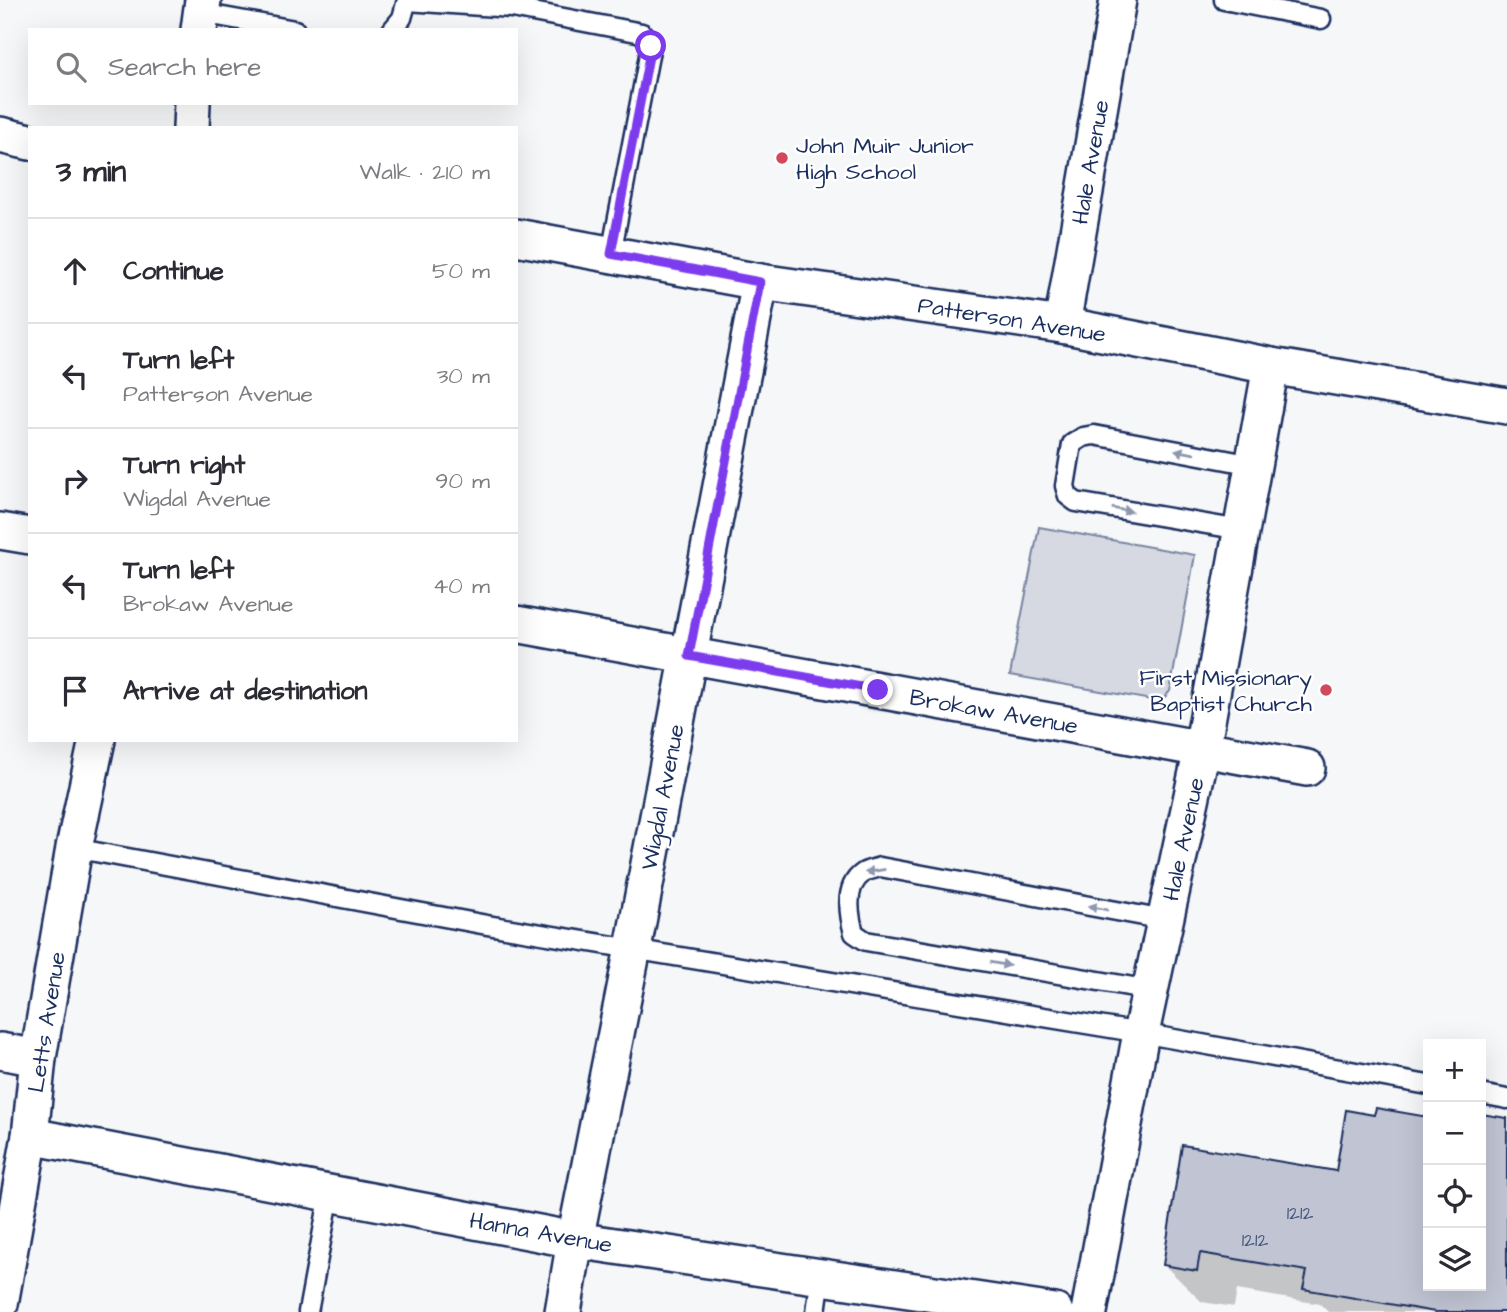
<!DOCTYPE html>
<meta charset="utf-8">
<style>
body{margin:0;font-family:"Architects Daughter",sans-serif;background:#f2f2f3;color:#2b2b33}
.controls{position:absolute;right:21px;bottom:21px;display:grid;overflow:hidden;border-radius:0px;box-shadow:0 7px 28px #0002}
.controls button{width:63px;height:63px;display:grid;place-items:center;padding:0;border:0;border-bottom:2px solid #e1e1e2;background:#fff;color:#2b2b33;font:35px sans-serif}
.stop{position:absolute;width:21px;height:21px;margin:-16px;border:5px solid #7c3aed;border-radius:50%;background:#fff}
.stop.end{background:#7c3aed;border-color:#fff;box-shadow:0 2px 7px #0008}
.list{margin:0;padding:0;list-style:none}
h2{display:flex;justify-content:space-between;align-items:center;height:91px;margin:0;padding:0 28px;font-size:30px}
h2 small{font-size:23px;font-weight:400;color:#7c7c81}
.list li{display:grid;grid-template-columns:46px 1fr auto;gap:21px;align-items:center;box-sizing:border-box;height:105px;padding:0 28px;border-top:2px solid #e1e1e2}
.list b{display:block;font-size:26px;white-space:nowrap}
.list p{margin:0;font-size:23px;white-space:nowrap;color:#7c7c81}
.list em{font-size:23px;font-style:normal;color:#7c7c81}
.icon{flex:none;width:38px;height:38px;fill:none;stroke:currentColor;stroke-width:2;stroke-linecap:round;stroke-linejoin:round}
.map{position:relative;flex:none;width:1507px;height:1312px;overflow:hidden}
.search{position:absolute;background:#fff;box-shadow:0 7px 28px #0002;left:28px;top:28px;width:490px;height:77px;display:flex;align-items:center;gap:18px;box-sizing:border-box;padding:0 24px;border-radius:0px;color:#7c7c81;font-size:26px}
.panel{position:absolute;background:#fff;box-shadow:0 7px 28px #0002;left:28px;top:126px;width:490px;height:616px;border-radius:0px}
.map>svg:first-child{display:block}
.green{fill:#d6d9e2;stroke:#7884a0;stroke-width:2}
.shadow{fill:#0003}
.building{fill:#c0c4d3;stroke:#1b2f5e;stroke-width:2}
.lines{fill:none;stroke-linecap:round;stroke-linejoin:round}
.service-casing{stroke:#1b2f5e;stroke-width:23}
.minor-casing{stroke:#1b2f5e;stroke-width:40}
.service{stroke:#fff;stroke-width:18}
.minor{stroke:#fff;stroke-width:35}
.oneway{fill:#8d97ae}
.route{stroke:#7c3aed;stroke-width:9}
.poi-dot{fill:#d1495b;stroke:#fff;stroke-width:2.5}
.labels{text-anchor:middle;stroke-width:5;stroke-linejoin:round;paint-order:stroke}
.number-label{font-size:19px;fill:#44547b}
.poi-label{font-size:23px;fill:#1b2f5e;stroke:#fff;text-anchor:start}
.street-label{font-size:23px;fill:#1b2f5e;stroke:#fff}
</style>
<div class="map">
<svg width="1507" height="1312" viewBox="0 0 1507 1312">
<rect width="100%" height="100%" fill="#f6f7f9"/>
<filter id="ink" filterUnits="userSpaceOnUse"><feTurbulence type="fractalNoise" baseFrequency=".0143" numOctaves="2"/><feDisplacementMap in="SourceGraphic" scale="14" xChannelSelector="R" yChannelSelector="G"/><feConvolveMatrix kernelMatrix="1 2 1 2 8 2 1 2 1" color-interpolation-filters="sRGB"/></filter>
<g filter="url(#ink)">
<polygon class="green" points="1039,527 1195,555 1170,691 1164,698 1157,701 1010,675"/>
<polygon class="shadow" points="1377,1110 1428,1119 1428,1286 1481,1286 1481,1116 1507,1120 1507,1312 1328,1312 1320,1304 1237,1290 1234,1307 1202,1302 1164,1265 1337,1173 1376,1117"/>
<polygon class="building" points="1376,1108 1428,1117 1428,1286 1481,1286 1481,1114 1507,1118 1507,1312 1435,1312 1303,1289 1307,1271 1200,1253 1197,1271 1163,1265 1182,1145 1336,1171 1346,1110 1374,1115"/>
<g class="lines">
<g class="service-casing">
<g id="service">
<polyline points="1224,0 1321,19"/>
<polyline points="407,1 512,8 642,33 651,45 611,254"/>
<polyline points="201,13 295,30"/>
<polyline points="392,30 402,18 407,0"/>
<polyline points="1241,530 1076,502 1068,496 1065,486 1072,444 1083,437 1094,435 1253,465"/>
<polyline points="74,848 487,925 1141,1033 1428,1085"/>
<path d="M1151 990 866 941 854 933C849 915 844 886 863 873 867 870 875 869 880 867L1165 920"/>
<polyline points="1481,1094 1507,1099"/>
<polyline points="308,1312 330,1193"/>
<polyline points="816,1312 821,1276"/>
</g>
</g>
<g class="minor-casing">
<g id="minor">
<polyline points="199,30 203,0"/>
<polyline points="191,128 192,103"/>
<polyline points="0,135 30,142"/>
<polyline points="516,237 760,282 1062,325 1271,366 1507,406"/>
<polyline points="1062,325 1118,0"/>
<polyline points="0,531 30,536"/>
<polyline points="516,624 1307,768"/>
<polyline points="0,1051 38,1058"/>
<polyline points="30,1136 575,1240 1055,1312"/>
<polyline points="0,1304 30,1136 38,1058 74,848 97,740"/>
<polyline points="563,1312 575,1240 633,948 760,282"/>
<polyline points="1089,1312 1141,1033 1202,749 1271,366"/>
</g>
</g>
<use href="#service" class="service"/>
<use href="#minor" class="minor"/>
</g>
<defs><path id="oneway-solid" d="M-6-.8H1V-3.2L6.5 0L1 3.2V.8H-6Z" transform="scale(1.75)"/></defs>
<g class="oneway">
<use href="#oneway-solid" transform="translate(1185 452) rotate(-169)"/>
<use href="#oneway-solid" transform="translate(1122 510) rotate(10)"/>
<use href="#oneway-solid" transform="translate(875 871) rotate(171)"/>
<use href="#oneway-solid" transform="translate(1098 908) rotate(-169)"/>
<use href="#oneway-solid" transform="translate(1000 964) rotate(10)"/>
</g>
</g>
<g class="lines" filter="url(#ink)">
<polyline class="route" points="651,46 611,254 760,282 689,656 878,690"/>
</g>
<g class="poi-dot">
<circle cx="782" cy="158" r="7"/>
<circle cx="1326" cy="690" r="7"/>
</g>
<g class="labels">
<g class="number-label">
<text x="1300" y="1219">1212</text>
<text x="1255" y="1246">1212</text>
</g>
<g class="poi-label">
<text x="796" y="153">John Muir Junior<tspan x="796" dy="26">High School</tspan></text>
<text x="1312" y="685" text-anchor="end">First Missionary<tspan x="1312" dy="26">Baptist Church</tspan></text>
</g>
<g class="street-label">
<text transform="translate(1090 162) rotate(-80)" y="8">Hale Avenue</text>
<text transform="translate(1012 319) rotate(9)" y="8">Patterson Avenue</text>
<text transform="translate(994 711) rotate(10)" y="8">Brokaw Avenue</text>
<text transform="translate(662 797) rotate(-79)" y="8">Wigdal Avenue</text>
<text transform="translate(1183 839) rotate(-78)" y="8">Hale Avenue</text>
<text transform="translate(46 1022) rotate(-81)" y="8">Letts Avenue</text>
<text transform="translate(541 1232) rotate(10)" y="8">Hanna Avenue</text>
</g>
</g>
</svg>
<div class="controls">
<button>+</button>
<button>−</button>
<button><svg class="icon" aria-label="locate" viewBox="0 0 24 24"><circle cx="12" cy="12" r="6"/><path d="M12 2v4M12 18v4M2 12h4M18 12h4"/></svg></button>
<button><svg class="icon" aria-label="layers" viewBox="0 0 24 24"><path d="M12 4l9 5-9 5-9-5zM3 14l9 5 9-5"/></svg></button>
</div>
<div class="stop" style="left:651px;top:46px"></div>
<div class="stop end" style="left:878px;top:690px"></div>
<div class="search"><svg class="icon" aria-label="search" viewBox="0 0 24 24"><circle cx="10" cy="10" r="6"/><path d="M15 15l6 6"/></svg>Search here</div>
<section class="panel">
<h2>3 min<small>Walk · 210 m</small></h2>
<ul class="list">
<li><svg class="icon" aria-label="ahead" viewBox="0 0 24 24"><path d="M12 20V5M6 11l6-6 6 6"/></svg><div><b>Continue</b></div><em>50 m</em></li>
<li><svg class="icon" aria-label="left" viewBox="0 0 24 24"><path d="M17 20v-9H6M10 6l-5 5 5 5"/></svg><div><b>Turn left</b><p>Patterson Avenue</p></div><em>30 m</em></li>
<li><svg class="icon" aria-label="right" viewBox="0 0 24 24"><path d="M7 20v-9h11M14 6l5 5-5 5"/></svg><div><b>Turn right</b><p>Wigdal Avenue</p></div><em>90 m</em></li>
<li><svg class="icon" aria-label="left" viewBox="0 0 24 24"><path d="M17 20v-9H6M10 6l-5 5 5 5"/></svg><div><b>Turn left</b><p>Brokaw Avenue</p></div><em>40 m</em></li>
<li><svg class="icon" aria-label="arrive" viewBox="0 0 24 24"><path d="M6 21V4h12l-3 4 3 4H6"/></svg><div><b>Arrive at destination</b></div></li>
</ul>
</section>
</div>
